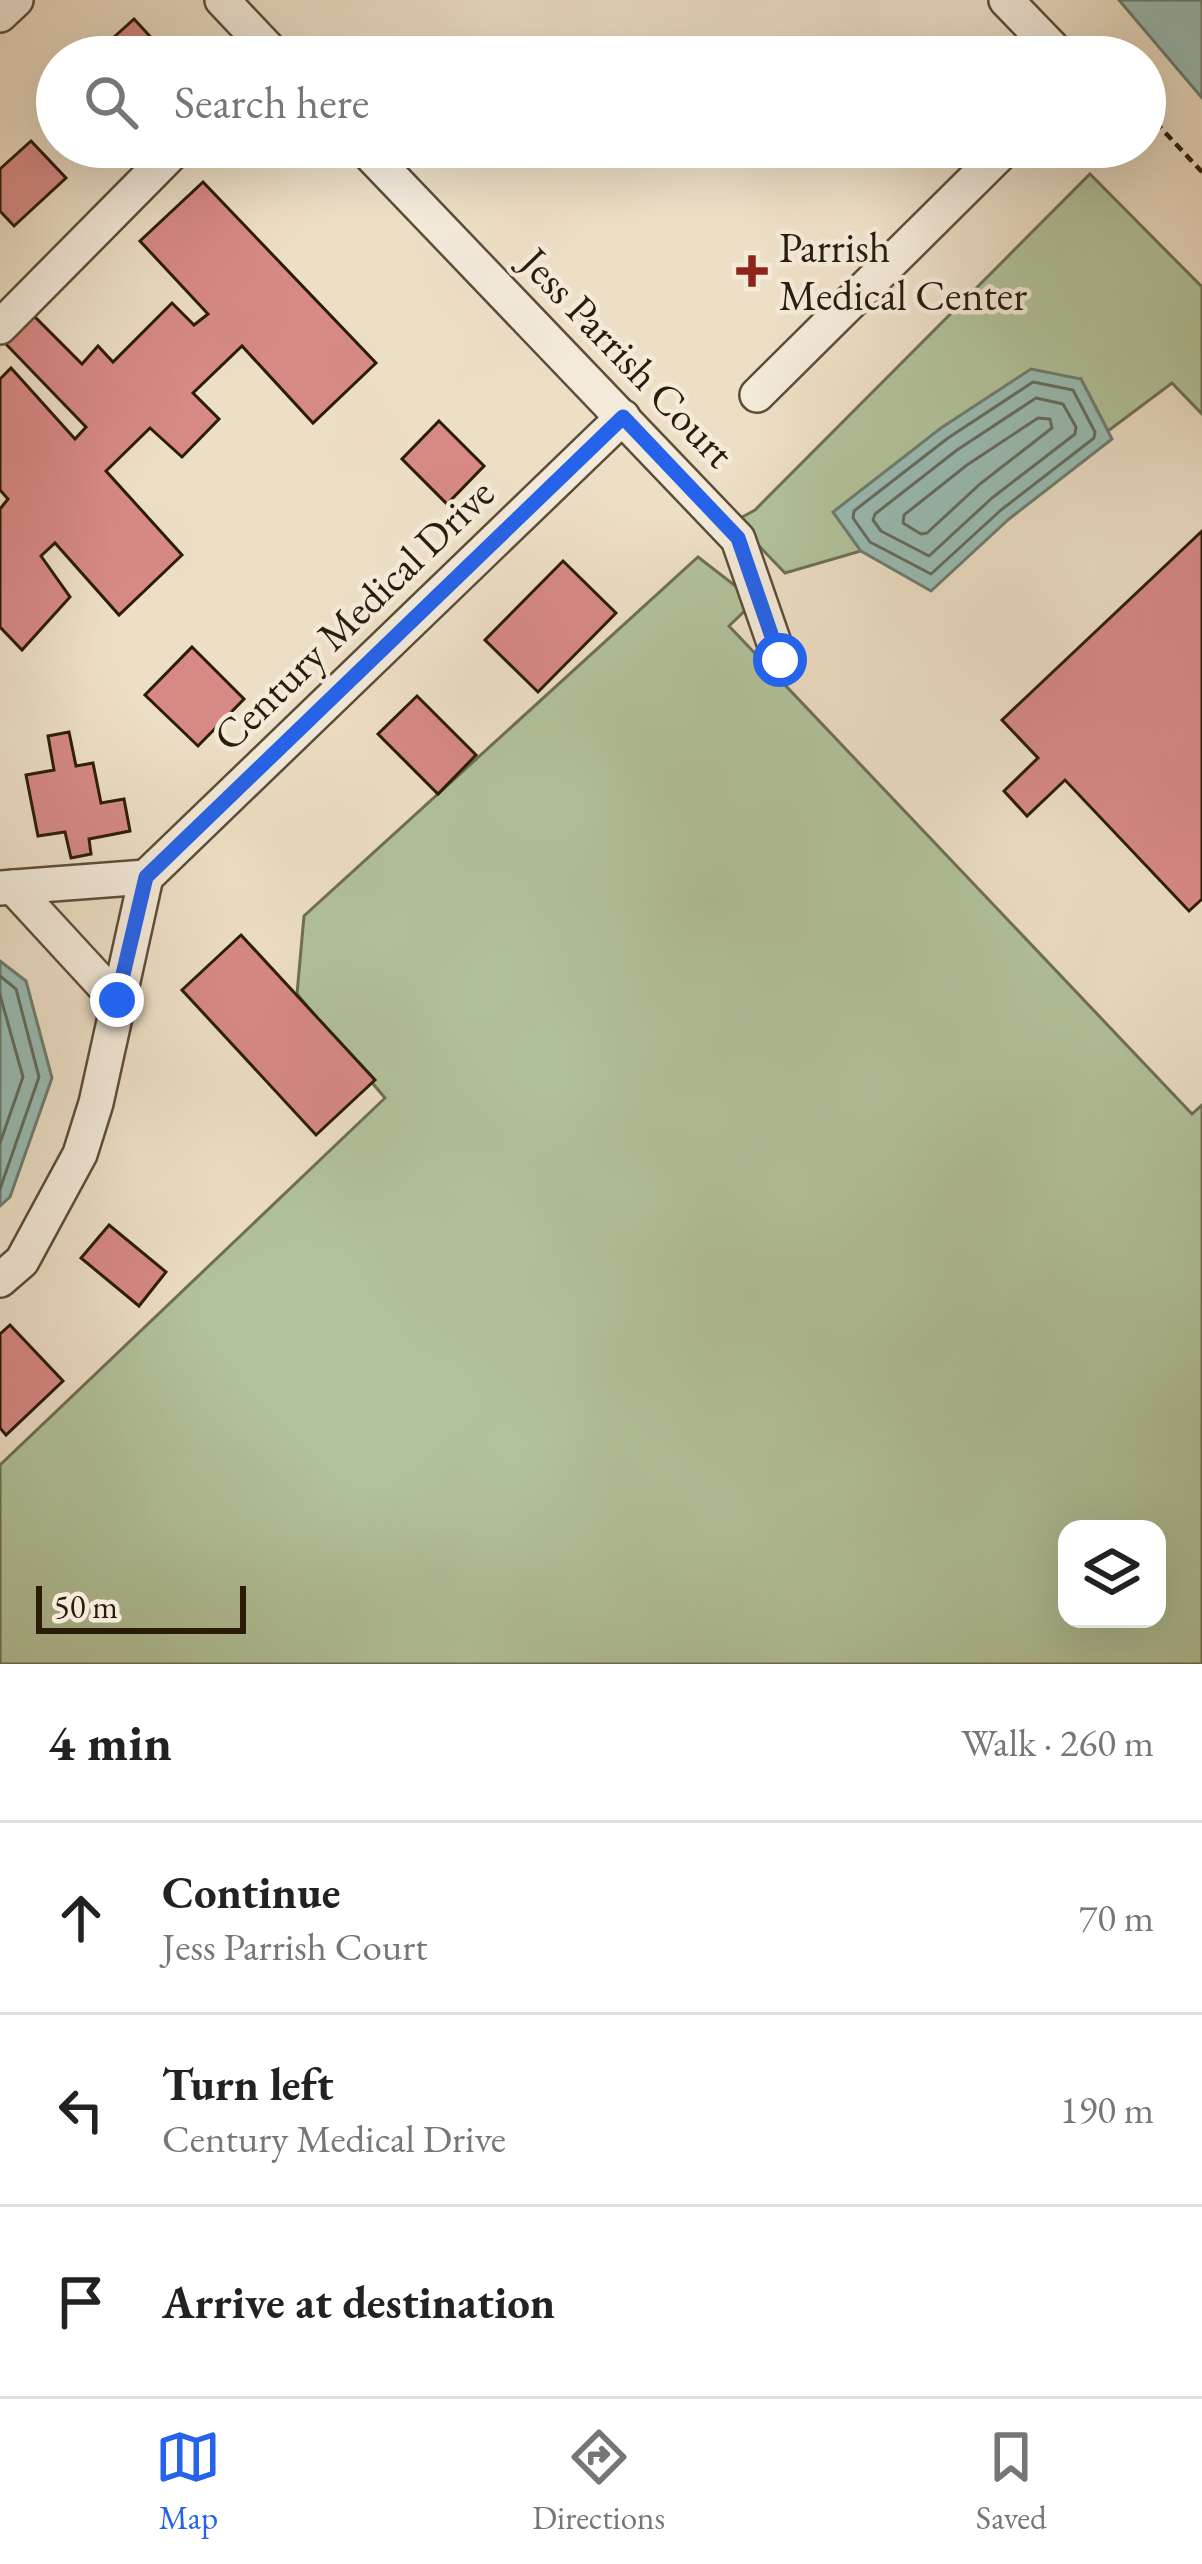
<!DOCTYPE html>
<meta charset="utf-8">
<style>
body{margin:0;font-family:"EB Garamond",serif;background:#f2f2f2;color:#222}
.controls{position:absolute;right:36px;bottom:36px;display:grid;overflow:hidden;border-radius:24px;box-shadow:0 12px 48px #0002}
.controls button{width:108px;height:108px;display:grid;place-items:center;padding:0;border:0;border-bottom:3px solid #e0e0e0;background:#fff;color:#222;font:60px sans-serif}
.scale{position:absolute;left:36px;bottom:30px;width:210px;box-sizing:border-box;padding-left:12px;border:6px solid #2b1c08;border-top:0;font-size:33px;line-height:42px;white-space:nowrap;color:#2b1c08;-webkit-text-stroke:9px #f3eada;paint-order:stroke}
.stop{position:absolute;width:36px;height:36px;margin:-27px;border:9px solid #2563eb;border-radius:50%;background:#fff}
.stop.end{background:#2563eb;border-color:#fff;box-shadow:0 3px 12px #0008}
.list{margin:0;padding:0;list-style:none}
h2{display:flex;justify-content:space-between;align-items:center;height:156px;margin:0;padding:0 48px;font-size:51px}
h2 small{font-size:39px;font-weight:400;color:#767676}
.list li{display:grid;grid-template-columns:78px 1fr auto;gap:36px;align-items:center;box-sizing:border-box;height:192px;padding:0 48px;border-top:3px solid #e0e0e0}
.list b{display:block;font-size:45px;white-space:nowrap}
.list p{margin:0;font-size:39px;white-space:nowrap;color:#767676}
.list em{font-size:39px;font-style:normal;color:#767676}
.icon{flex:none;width:66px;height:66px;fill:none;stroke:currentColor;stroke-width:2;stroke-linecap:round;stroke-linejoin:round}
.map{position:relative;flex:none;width:1202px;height:1664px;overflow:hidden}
.search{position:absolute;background:#fff;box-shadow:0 12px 48px #0002;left:36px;right:36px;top:36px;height:132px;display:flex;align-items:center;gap:30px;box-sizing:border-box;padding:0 42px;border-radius:66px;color:#767676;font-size:45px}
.sheet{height:732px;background:#fff}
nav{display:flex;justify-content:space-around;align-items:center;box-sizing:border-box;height:168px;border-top:3px solid #e0e0e0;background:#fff;font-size:33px;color:#767676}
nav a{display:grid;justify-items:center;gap:6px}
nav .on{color:#2563eb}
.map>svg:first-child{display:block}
.green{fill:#b2c39b;stroke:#6e7052;stroke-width:3;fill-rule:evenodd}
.water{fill:#99bdb5;stroke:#6d7d70;stroke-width:3}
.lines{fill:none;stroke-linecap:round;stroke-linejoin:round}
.shore{stroke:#626c5e;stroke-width:3}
.building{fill:#d78a85;stroke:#2b1c08;stroke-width:3}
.minor-casing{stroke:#5c4d38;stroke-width:38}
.path{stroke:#2b1c08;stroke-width:4.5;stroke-dasharray:9 6;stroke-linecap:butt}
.minor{stroke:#f3eada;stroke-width:33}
.route{stroke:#2563eb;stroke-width:15}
.poi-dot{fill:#8f2418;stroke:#f3eada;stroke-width:4.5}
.labels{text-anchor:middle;stroke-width:9;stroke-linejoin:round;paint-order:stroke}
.poi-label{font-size:42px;fill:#2b1c08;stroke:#f3eada;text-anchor:start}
.street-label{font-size:42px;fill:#2b1c08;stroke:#f3eada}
</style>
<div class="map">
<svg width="1202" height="1664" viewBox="0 0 1202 1664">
<rect width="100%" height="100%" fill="#eddfc6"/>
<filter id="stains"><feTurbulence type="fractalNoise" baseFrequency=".00167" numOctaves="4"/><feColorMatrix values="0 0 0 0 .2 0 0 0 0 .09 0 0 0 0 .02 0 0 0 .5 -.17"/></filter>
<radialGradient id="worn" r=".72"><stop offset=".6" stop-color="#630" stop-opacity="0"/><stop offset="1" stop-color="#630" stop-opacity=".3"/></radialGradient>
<g class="green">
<polygon points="1090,174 1202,287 1202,414 1172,383 1108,431 1081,379 834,513 861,551 785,573 735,521 755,510"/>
<path d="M698 557 755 601 729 626 1192 1114 1202 1105V1664H0V1465L385 1098 297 994 304 916ZM1067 1529H1157V1619H1067Z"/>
</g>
<g class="water">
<polygon points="1119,0 1202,0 1202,98"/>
<polygon points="1031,369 1081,379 1112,439 1009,519 931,591 861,551 833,512 941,428"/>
<polygon points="0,961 26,981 52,1078 10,1197 0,1206"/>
</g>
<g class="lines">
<g class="shore">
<polygon points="1033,382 1073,390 1095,432 1094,438 1001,510 931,574 870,542 853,518 854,511 948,438"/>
<polygon points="1036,398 1063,404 1076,427 1075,434 992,498 929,556 881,531 873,520 875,514 957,450"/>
<polygon points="1038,418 1050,419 1052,428 980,484 927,533 921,534 903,523 904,515 967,465"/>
<polyline points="0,976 16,989 39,1077 0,1189"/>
<polyline points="0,995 23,1077 0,1143"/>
</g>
</g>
<g class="building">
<polygon points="134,19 169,57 92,57"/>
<polygon points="31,141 66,178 14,226 0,211 0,169"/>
<polygon points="203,182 376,363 313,423 242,346 193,393 219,419 182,457 150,428 106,471 182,555 119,615 55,543 41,556 70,597 22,650 0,627 0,509 8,499 0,490 0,379 11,368 75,439 86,427 2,340 28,310 82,364 98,346 113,362 172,303 194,325 208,314 140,241"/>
<polygon points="439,421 484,466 447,504 402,459"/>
<polygon points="1202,531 1202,899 1189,911 1065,780 1027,816 1004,791 1038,758 1002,720"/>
<polygon points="563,561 616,613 538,692 485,640"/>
<polygon points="192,647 244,699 198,746 145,695"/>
<polygon points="417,696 476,755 438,794 378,734"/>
<polygon points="69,732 76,766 93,763 101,803 124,799 130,831 89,839 91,854 71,858 65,832 38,836 26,775 54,770 48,736"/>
<polygon points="241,935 375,1080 316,1135 182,990"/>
<polygon points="109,1225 166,1272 139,1306 81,1258"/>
<polygon points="10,1325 63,1381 6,1435 0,1428 0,1334"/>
</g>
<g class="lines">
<g class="minor-casing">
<g id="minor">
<polyline points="222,0 276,57"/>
<polyline points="1006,0 1061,57"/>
<polyline points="0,15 16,0"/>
<polyline points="363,147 738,539 780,660"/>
<polyline points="0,327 178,147"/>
<polyline points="757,395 1007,147"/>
<polyline points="13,887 117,1000"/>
<polyline points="0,888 146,877"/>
<polyline points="0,1280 22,1261 80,1154 96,1103 146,877 623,417"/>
</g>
</g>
<polyline class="path" points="1145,111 1202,172"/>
<use href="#minor" class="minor"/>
</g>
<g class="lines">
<polyline class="route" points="117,1000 146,877 623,417 738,538 780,660"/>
</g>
<path class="poi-dot" d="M746 253h12v12h12v12h-12v12h-12v-12h-12v-12h12z"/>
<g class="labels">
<g class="poi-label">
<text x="779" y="262">Parrish<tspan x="779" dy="48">Medical Center</tspan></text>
</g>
<g class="street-label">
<text transform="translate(628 357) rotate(46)" y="15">Jess Parrish Court</text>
<text transform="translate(353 614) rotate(-44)" y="15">Century Medical Drive</text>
</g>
</g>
<rect width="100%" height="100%" filter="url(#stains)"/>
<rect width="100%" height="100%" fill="url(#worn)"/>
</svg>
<div class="controls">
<button><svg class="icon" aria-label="layers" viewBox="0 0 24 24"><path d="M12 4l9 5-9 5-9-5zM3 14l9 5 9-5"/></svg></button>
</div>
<div class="scale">50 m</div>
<div class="stop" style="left:780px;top:660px"></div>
<div class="stop end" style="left:117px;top:1000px"></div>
<div class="search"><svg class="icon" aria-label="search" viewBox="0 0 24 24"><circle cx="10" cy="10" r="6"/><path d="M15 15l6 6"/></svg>Search here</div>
</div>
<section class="sheet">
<h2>4 min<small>Walk · 260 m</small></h2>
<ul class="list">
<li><svg class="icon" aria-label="ahead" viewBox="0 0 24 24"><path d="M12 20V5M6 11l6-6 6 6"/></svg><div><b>Continue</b><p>Jess Parrish Court</p></div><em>70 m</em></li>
<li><svg class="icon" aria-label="left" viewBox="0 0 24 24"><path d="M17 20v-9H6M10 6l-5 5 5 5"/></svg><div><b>Turn left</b><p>Century Medical Drive</p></div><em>190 m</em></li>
<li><svg class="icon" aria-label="arrive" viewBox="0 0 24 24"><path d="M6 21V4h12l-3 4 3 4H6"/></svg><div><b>Arrive at destination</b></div></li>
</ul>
</section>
<nav>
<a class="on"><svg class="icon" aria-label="map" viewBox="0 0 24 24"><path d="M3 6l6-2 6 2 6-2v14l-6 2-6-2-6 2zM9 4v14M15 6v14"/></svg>Map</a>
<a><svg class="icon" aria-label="directions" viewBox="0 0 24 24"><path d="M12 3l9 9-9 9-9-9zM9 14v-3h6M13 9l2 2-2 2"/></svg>Directions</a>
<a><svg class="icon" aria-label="saved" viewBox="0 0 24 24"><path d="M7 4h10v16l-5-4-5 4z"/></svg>Saved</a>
</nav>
